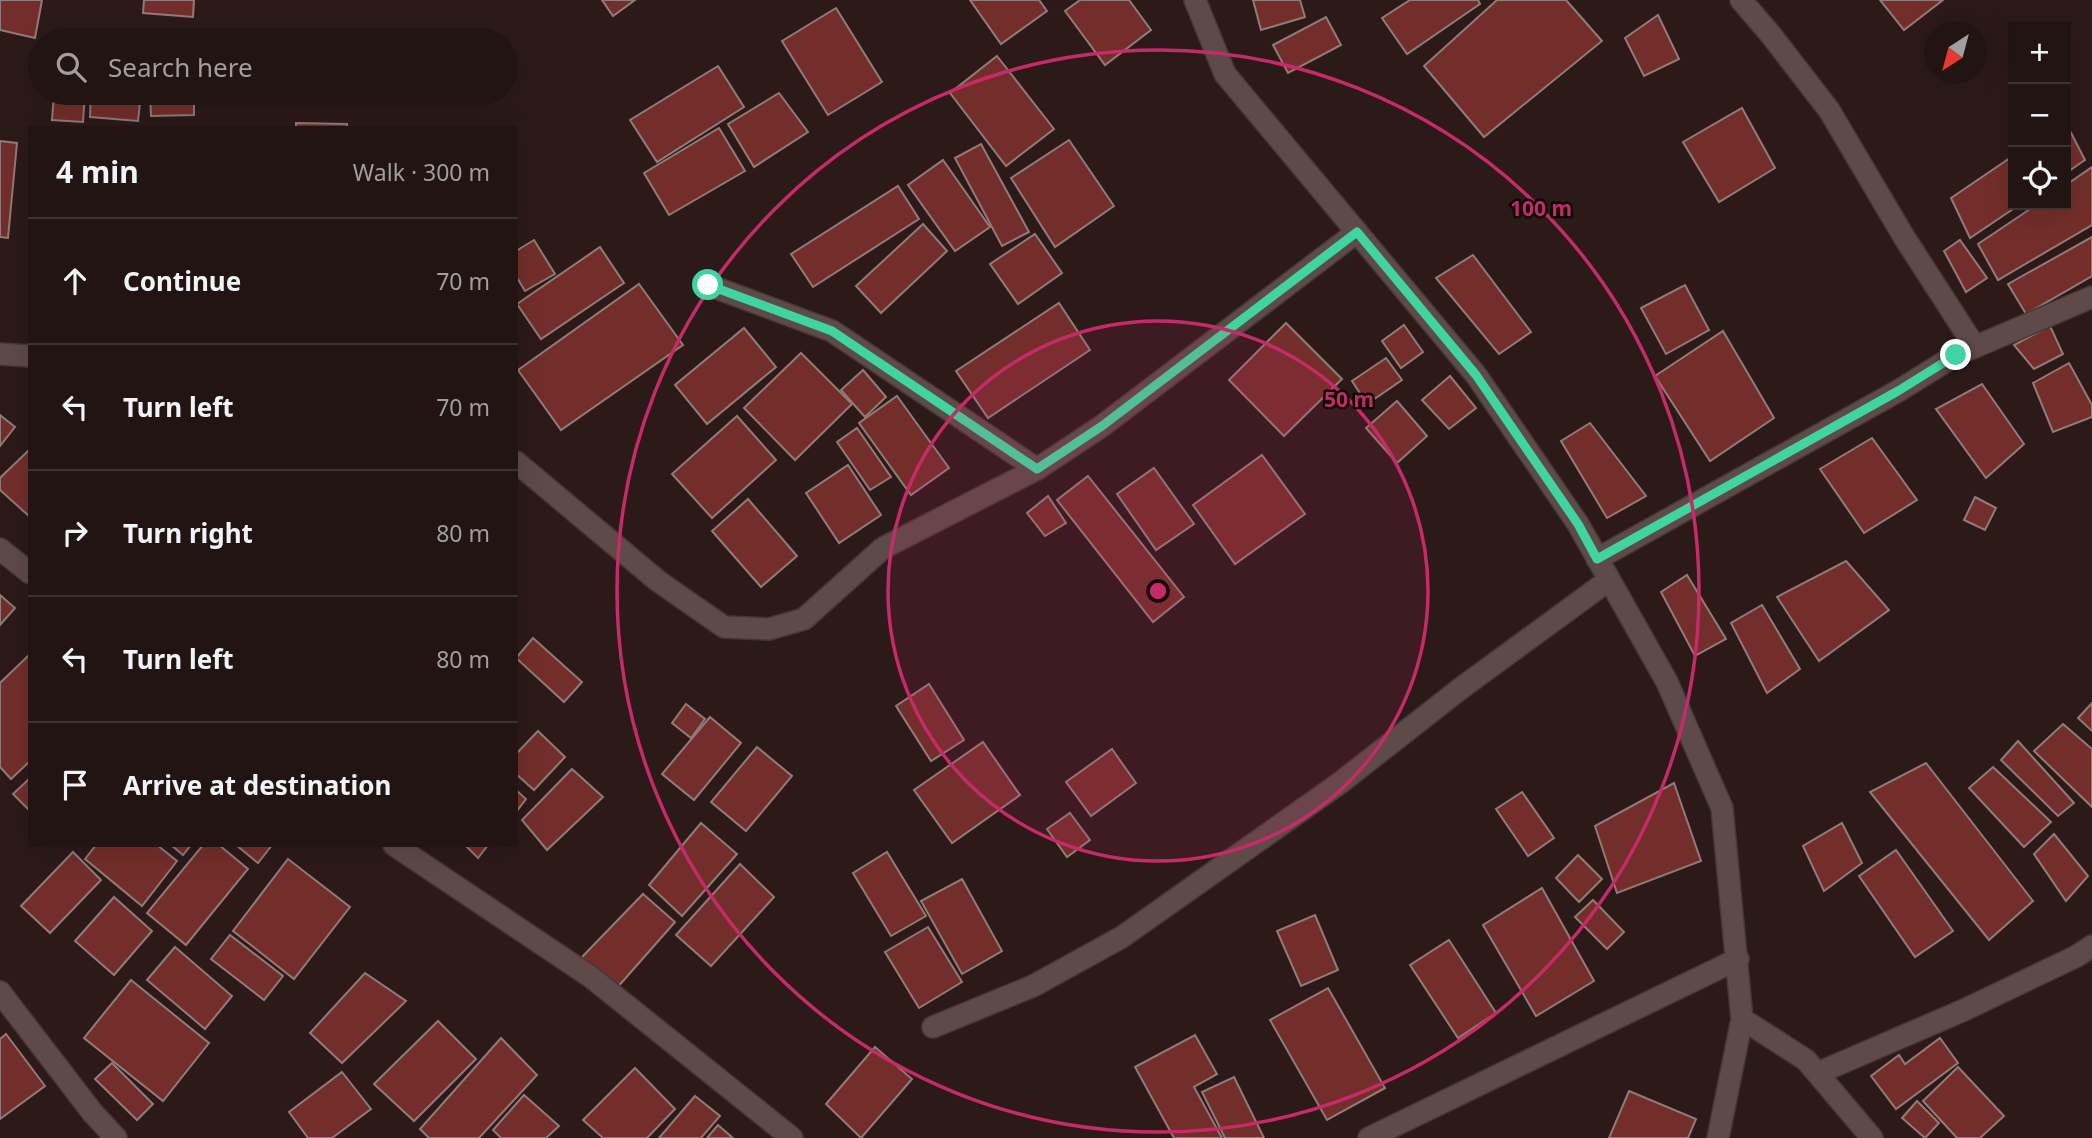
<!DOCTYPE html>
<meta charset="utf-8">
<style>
body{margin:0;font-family:"Noto Sans",sans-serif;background:#291d1c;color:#f1f3f6}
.controls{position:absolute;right:21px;top:21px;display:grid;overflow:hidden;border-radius:0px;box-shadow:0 7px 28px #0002}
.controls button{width:63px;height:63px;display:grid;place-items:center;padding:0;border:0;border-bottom:2px solid #3e3333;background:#211413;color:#f1f3f6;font:35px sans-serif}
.compass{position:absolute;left:1924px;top:21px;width:63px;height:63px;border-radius:50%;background:#211413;box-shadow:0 7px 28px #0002;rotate:216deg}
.stop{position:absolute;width:21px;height:21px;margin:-16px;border:5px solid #40d4a1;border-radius:50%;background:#fff}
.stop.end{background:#40d4a1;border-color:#fff;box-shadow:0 2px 7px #0008}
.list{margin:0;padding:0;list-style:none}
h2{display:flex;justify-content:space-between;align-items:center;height:91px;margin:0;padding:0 28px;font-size:30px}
h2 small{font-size:23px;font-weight:400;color:#a29ea0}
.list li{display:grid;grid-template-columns:46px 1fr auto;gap:21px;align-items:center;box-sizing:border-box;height:126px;padding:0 28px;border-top:2px solid #3e3333}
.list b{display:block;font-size:26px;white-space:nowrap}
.list em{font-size:23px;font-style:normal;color:#a29ea0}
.icon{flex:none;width:38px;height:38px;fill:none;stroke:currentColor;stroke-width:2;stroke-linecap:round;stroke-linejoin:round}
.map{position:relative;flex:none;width:2092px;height:1138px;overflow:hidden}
.search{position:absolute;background:#211413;box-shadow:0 7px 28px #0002;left:28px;top:28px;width:490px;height:77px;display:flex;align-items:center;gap:18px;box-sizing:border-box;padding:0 24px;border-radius:38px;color:#a29ea0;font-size:26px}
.panel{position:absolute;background:#211413;box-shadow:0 7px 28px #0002;left:28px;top:126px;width:490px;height:721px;border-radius:0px}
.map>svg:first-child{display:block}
.building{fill:#732e2b;stroke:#917b78;stroke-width:2}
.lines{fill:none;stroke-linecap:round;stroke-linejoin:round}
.minor-casing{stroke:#453736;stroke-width:24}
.minor{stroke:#5e4a48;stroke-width:21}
.route{stroke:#40d4a1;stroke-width:9}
.ring{fill:none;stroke:#c52b67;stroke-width:3.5}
.centre{fill:#c52b67;stroke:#0f0707;stroke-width:3.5}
.ring-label{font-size:21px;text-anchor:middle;font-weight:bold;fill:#c52b67;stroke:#0f0707;stroke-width:5;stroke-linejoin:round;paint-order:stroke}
</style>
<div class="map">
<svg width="2092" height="1138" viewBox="0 0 2092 1138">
<rect width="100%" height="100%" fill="#2c1a19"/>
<g class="building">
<polygon points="0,0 42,0 35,38 0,30"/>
<polygon points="144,0 194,0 193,17 143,13"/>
<polygon points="602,0 635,0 613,16"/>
<polygon points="970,0 1039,0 1047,11 1001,44"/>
<polygon points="1080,0 1129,0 1151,30 1105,65 1065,11"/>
<polygon points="1253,0 1300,0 1305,17 1261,30"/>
<polygon points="1410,0 1478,0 1480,4 1407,54 1382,18"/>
<polygon points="1497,0 1566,0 1602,41 1484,137 1424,66"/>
<polygon points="1880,0 1943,0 1904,30"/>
<polygon points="836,8 882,82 828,115 782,41"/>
<polygon points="1658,15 1679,59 1644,76 1625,38"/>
<polygon points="1326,17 1341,45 1288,73 1273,45"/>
<polygon points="997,56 1054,129 1006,166 950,93"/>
<polygon points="718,66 744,107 657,162 630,120"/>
<polygon points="54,93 85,93 83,122 52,120"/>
<polygon points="91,93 141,93 138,121 90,117"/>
<polygon points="150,93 194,93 194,115 151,116"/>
<polygon points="779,93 808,132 754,167 728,124"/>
<polygon points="1742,108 1775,168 1719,202 1683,142"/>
<polygon points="296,123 347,124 347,128 296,128"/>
<polygon points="2066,123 2085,160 2066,173"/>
<polygon points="719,128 745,171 669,215 644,173"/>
<polygon points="1069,140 1114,206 1055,247 1011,178"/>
<polygon points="0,141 17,143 8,238 0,237"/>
<polygon points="981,144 1029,232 1002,246 955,158"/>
<polygon points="2013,156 2013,205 2019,205 1970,238 1951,198"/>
<polygon points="943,160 990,227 955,251 908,185"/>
<polygon points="2092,167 2092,225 1998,280 1978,244 2036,205 2066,205 2066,185"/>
<polygon points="898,186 919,219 813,287 791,254"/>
<polygon points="923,224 947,251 881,313 856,286"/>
<polygon points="1035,234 1062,273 1018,304 990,264"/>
<polygon points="2092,237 2092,276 2026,314 2008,284"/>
<polygon points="534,240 555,274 525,291 516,276 516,251"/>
<polygon points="1960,240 1987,278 1966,292 1944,251"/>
<polygon points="600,247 624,283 541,339 517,304"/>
<polygon points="1473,255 1531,332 1499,354 1436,278"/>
<polygon points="639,284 683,345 561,430 518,370"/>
<polygon points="1685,285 1709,330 1666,354 1641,308"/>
<polygon points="1059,303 1090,350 988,418 956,371"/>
<polygon points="1286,323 1342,379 1284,436 1229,380"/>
<polygon points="1404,325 1423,352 1401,368 1382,341"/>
<polygon points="2050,326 2063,354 2034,369 2014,345"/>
<polygon points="744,328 776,367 707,424 675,385"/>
<polygon points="1723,331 1774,418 1710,461 1655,376"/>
<polygon points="801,353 852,404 795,460 744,408"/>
<polygon points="1386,358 1402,380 1367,404 1352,381"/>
<polygon points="2069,363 2092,405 2092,417 2053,432 2033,383"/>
<polygon points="863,370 886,397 865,417 841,390"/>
<polygon points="1450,376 1476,408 1449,429 1422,400"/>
<polygon points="1982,384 2024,444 1986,478 1936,409"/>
<polygon points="897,396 949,468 911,495 859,423"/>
<polygon points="1397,401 1427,436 1397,463 1366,428"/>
<polygon points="0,415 15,427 0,446"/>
<polygon points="737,416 776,460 712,518 672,474"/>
<polygon points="1590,423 1646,496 1607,518 1561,441"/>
<polygon points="857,428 891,477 870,490 837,442"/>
<polygon points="1872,438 1917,500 1864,533 1820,469"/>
<polygon points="30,449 30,517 0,490 0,478"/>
<polygon points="1262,455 1305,514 1235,564 1193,505"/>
<polygon points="848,465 881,515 839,543 806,493"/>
<polygon points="1154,468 1194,524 1156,550 1117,494"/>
<polygon points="1088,476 1184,597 1153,622 1057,500"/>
<polygon points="1048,496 1066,523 1045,536 1027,513"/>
<polygon points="1975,497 1996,508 1985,530 1964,520"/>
<polygon points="748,499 797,556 761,587 712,531"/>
<polygon points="1846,561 1889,610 1819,661 1777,597"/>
<polygon points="1687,575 1726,639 1695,656 1661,592"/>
<polygon points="0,595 15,608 0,625"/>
<polygon points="1762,605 1800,669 1767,693 1731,623"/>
<polygon points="533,638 582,682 564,702 516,658"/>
<polygon points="30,654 30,761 11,779 0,767 0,683"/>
<polygon points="929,684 964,740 931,761 896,706"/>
<polygon points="2092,703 2092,731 2078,718"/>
<polygon points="686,704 705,719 691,738 672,723"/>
<polygon points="710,717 741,743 694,800 662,774"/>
<polygon points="2063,724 2092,749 2092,807 2034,751"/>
<polygon points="538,731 565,757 534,790 516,774 516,754"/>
<polygon points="2018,741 2074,803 2058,816 2001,760"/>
<polygon points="983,742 1020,795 952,843 914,790"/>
<polygon points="757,747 792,776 746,831 711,802"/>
<polygon points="1112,749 1136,783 1091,816 1066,782"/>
<polygon points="1926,763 2033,901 1989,940 1870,792"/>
<polygon points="1993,767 2051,822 2024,847 1969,788"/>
<polygon points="572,769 603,797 547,850 522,820"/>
<polygon points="30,778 30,811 13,794"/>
<polygon points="1674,783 1701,861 1617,893 1595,826"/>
<polygon points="516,790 526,799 516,812"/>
<polygon points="1522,792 1554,838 1528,856 1496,809"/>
<polygon points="1070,813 1090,840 1067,857 1047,829"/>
<polygon points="701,823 737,854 682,916 649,885"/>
<polygon points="1842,823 1862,863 1824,891 1803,846"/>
<polygon points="2054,834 2088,876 2066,901 2034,854"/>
<polygon points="96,845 157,845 177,861 142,906 85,859"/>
<polygon points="171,845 191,845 183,855"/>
<polygon points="203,845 219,845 248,869 186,945 147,913"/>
<polygon points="236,845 272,845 258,863"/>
<polygon points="465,845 488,845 478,858"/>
<polygon points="1896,850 1953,931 1915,957 1859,876"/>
<polygon points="73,852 101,880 50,933 21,906"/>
<polygon points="887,852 926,916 891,936 853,873"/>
<polygon points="1578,855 1602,879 1579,902 1556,878"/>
<polygon points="288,859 350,907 294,979 233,931"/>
<polygon points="740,864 774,897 711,966 676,935"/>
<polygon points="962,879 1002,951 962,974 921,901"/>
<polygon points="1542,888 1594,981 1536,1016 1483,925"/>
<polygon points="643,894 675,922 616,989 582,957"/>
<polygon points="114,897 152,931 114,975 75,941"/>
<polygon points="1593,900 1624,932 1607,949 1575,917"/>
<polygon points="1315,915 1338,970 1301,986 1277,931"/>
<polygon points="928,927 962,982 919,1008 885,952"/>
<polygon points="230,935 283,976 264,1000 211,959"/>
<polygon points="1449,940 1496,1013 1458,1038 1410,965"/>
<polygon points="175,947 232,996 205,1029 147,980"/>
<polygon points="365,973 406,1001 342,1063 310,1033"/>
<polygon points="131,980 209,1043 163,1101 84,1038"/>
<polygon points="1328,988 1385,1088 1327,1120 1270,1020"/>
<polygon points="438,1021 476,1059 414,1121 374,1084"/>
<polygon points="6,1034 45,1086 0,1119 0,1039"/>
<polygon points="1195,1035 1217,1074 1194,1087 1222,1138 1174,1138 1135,1067"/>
<polygon points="501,1038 537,1075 479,1138 429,1138 420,1129"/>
<polygon points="1940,1038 1958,1063 1896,1109 1871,1076 1899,1055 1905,1064"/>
<polygon points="875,1047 912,1079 861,1138 826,1104"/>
<polygon points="112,1063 153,1104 137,1120 95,1079"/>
<polygon points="1958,1067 2004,1116 1980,1138 1957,1138 1923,1101"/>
<polygon points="635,1068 675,1109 647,1138 603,1138 583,1120"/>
<polygon points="342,1072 371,1109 332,1138 308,1138 289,1112"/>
<polygon points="1234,1077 1264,1138 1225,1138 1202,1092"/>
<polygon points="1629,1091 1696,1119 1688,1138 1609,1138"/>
<polygon points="524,1095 559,1126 546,1138 501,1138 493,1130"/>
<polygon points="695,1096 720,1116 701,1138 659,1138"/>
<polygon points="1917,1101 1939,1123 1925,1138 1902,1118"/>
<polygon points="718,1125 733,1138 707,1138"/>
</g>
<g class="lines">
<g class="minor-casing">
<g id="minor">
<polyline points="1195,0 1225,74 1476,375 1578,524 1667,682 1722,808 1742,1019 1718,1138"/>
<polyline points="1741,0 1771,35 1829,110 1904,237 1975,347"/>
<polyline points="708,285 832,331 1037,469"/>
<polyline points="0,354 30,356"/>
<polyline points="516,462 658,581 724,627 769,629 804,619 883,548 1037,469 1102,426 1357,232"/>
<polyline points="0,549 30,573"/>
<polyline points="1597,559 1898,391 1956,355 2092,297"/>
<polyline points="394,845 591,977 792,1138"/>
<polyline points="0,992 92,1112 116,1138"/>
<polyline points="1742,1019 1806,1060 1872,1138"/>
<polyline points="933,1027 1033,986 1122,937 1340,783 1460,689 1609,580"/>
<polyline points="1818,1073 1964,1010 2077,956 2092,946"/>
<polyline points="1369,1138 1738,959"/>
</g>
</g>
<use href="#minor" class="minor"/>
</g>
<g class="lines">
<polyline class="route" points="708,285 832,331 1037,469 1102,426 1357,232 1476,375 1578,524 1597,559 1898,391 1956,355"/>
</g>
<circle cx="1158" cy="591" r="270" fill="#c52b67" fill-opacity=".12"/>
<g class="ring">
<circle cx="1158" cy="591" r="270"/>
<circle cx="1158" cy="591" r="541"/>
</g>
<circle cx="1158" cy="591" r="10" class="centre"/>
<g class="ring-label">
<text x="1541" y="216">100 m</text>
<text x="1349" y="407">50 m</text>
</g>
</svg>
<div class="controls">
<button>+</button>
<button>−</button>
<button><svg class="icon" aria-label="locate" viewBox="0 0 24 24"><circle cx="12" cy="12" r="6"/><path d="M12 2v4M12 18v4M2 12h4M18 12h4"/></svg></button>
</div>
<svg class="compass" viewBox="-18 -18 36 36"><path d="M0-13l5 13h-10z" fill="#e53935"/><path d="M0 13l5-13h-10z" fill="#a29ea0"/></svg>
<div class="stop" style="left:708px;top:285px"></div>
<div class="stop end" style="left:1956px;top:355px"></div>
<div class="search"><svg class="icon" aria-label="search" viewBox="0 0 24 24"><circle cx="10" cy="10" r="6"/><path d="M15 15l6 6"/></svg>Search here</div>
<section class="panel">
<h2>4 min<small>Walk · 300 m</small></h2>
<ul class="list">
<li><svg class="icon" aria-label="ahead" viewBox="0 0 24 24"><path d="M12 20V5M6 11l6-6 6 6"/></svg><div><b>Continue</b></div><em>70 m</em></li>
<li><svg class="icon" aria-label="left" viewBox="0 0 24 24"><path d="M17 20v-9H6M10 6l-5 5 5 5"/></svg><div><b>Turn left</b></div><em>70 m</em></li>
<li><svg class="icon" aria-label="right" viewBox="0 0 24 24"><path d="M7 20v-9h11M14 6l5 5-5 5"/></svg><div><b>Turn right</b></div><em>80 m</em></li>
<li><svg class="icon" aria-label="left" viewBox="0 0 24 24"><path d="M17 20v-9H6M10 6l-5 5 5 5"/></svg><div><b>Turn left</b></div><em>80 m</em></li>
<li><svg class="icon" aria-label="arrive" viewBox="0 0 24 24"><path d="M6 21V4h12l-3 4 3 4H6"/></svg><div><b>Arrive at destination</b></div></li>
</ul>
</section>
</div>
